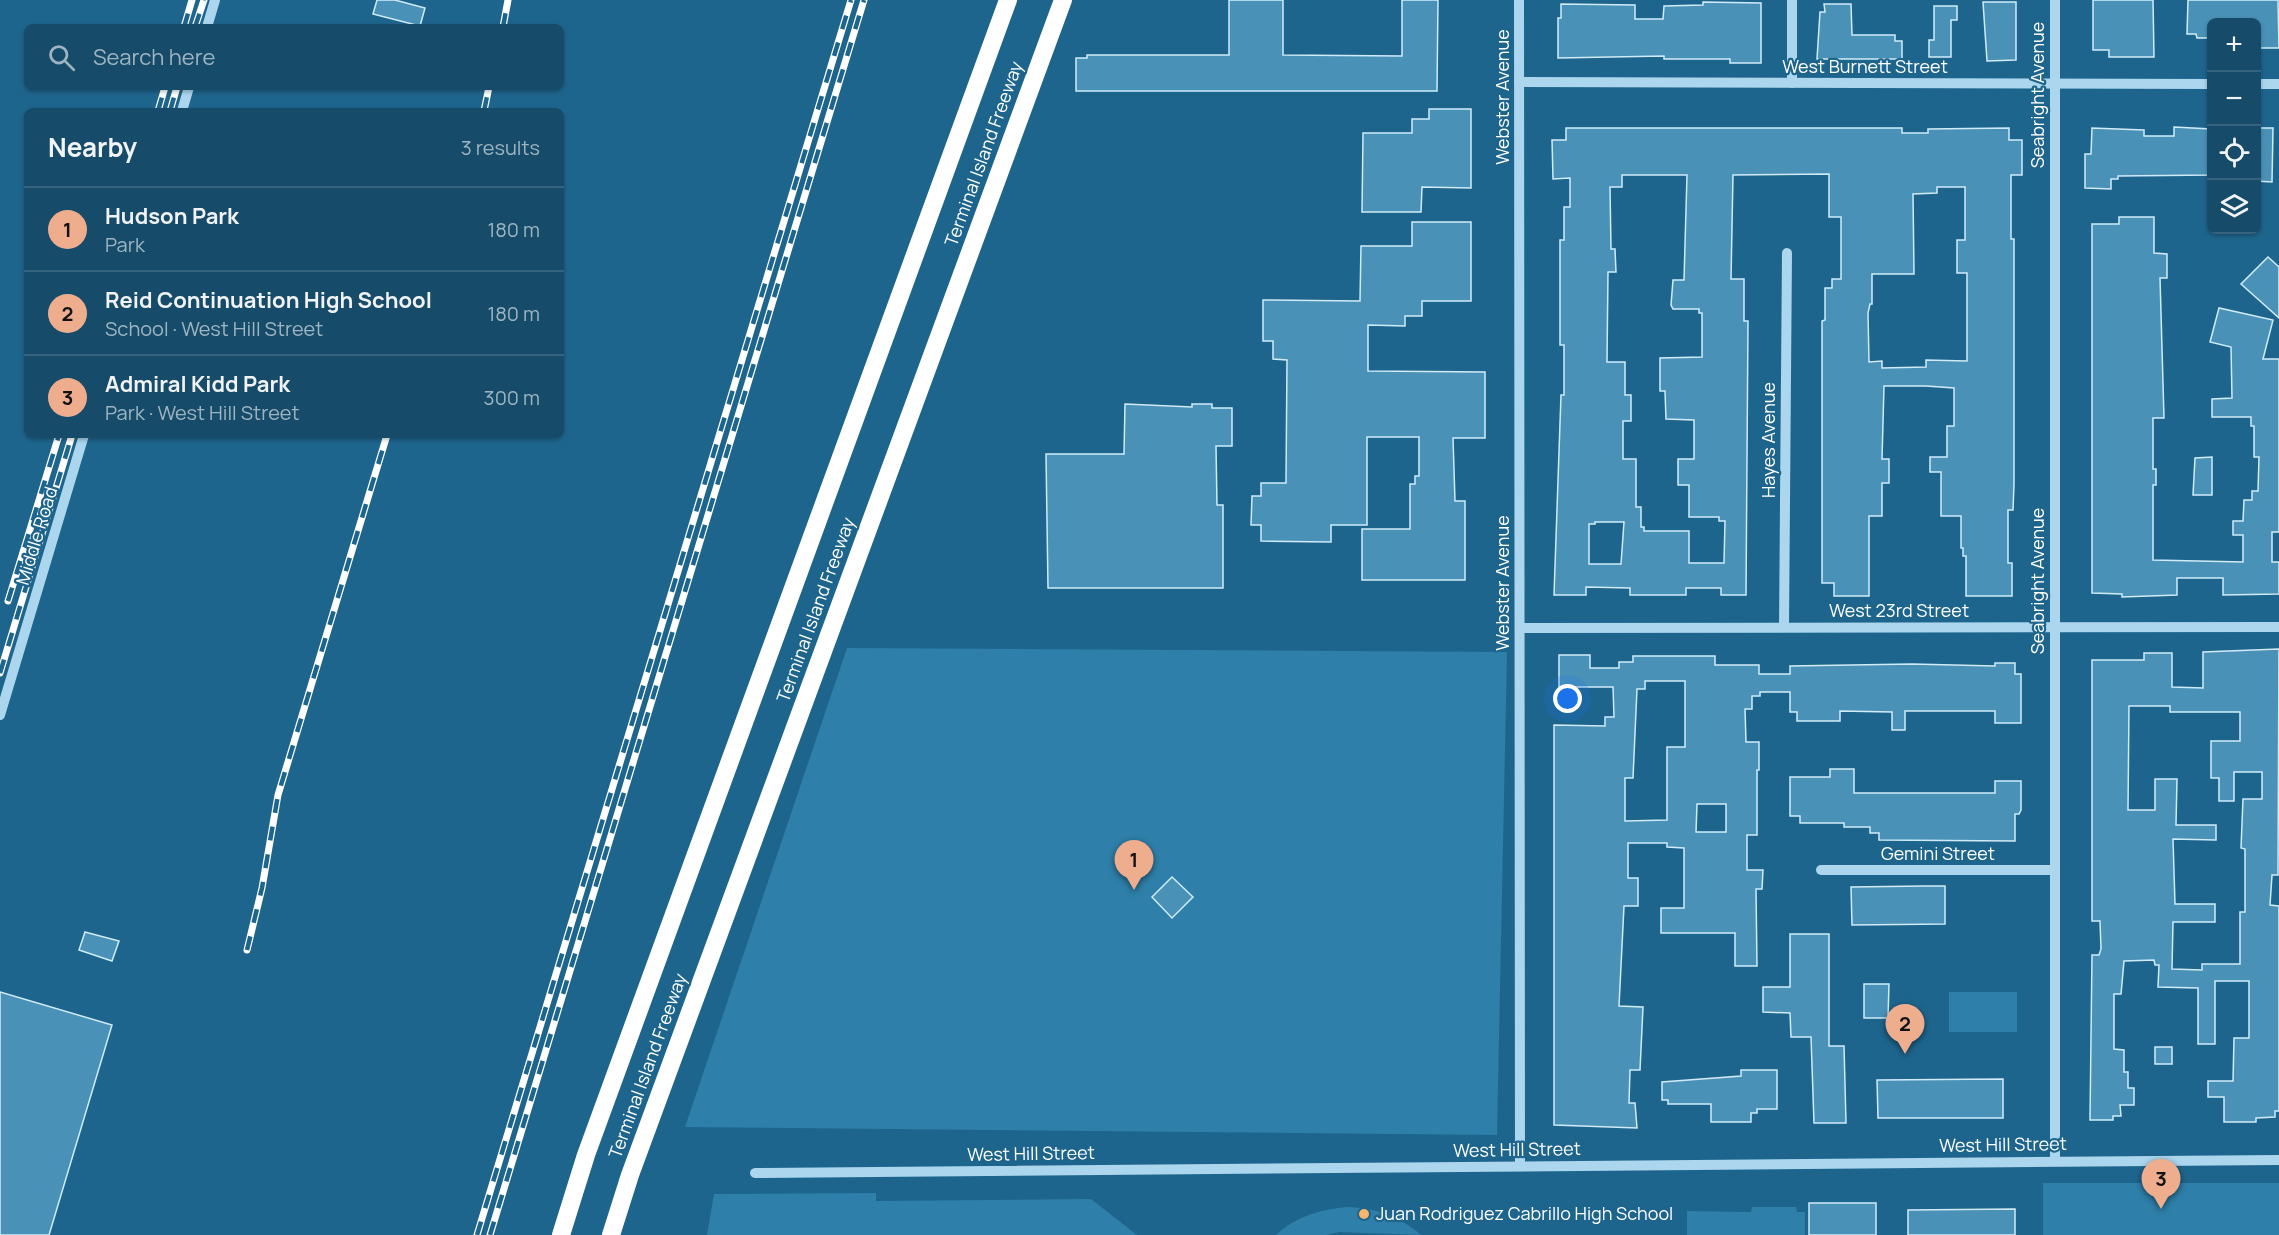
<!DOCTYPE html>
<meta charset="utf-8">
<style>
body{margin:0;font-family:Manrope,sans-serif;background:#235672;color:#f1f3f6}
.controls{position:absolute;right:18px;top:18px;display:grid;overflow:hidden;border-radius:9px;box-shadow:0 2px 4px #0004}
.controls button{width:54px;height:54px;display:grid;place-items:center;padding:0;border:0;border-bottom:2px solid #35637e;background:#164c6a;color:#f1f3f6;font:30px sans-serif}
.you{position:absolute;left:1568px;top:699px;width:21px;height:21px;margin:-15px;border:4px solid #fff;border-radius:50%;background:#1a73e8;box-shadow:0 0 0 9px #1a73e833}
.badge{display:grid;place-items:center;width:39px;height:39px;border-radius:50%;background:#eead8d;color:#111;font-size:20px;font-weight:700}
.pin{position:absolute;translate:-50% -50px;filter:drop-shadow(0 2px 3px #0008)}
.pin::after{content:'';position:absolute;top:32px;width:21px;height:18px;background:inherit;clip-path:polygon(0 0,100% 0,50% 100%)}
.list{margin:0;padding:0;list-style:none}
h2{display:flex;justify-content:space-between;align-items:center;height:78px;margin:0;padding:0 24px;font-size:26px}
h2 small{font-size:20px;font-weight:400;color:#9eb4c1}
.list li{display:grid;grid-template-columns:39px 1fr auto;gap:18px;align-items:center;box-sizing:border-box;height:84px;padding:0 24px;border-top:2px solid #35637e}
.list b{display:block;font-size:22px;white-space:nowrap}
.list p{margin:0;font-size:20px;white-space:nowrap;color:#9eb4c1}
.list em{font-size:20px;font-style:normal;color:#9eb4c1}
.icon{flex:none;width:33px;height:33px;fill:none;stroke:currentColor;stroke-width:2;stroke-linecap:round;stroke-linejoin:round}
.map{position:relative;flex:none;width:2279px;height:1235px;overflow:hidden}
.search{position:absolute;background:#164c6a;box-shadow:0 2px 4px #0004;left:24px;top:24px;width:540px;height:66px;display:flex;align-items:center;gap:15px;box-sizing:border-box;padding:0 21px;border-radius:9px;color:#9eb4c1;font-size:22px}
.panel{position:absolute;background:#164c6a;box-shadow:0 2px 4px #0004;left:24px;top:108px;width:540px;height:330px;border-radius:9px}
.map>svg:first-child{display:block}
.green{fill:#2e7fa9}
.building{fill:#4a91b7;stroke:#d0ebf9;stroke-width:1.5;fill-rule:evenodd}
.lines{fill:none;stroke-linecap:round;stroke-linejoin:round}
.minor{stroke:#abd6ed;stroke-width:10}
.highway{stroke:#fff;stroke-width:18}
.rail-casing{stroke:#fff;stroke-width:7}
.rail{stroke:#1e658d;stroke-width:4.5;stroke-dasharray:14;stroke-linecap:butt}
.poi-dot{fill:#fcb46a;stroke:#1e658d;stroke-width:2}
.labels{text-anchor:middle;stroke-width:4.5;stroke-linejoin:round;paint-order:stroke}
.street-label{font-size:18px;fill:#fff;stroke:#1e658d}
.poi-label{font-size:18px;fill:#fff;stroke:#1e658d;text-anchor:start}
</style>
<div class="map">
<svg width="2279" height="1235" viewBox="0 0 2279 1235">
<rect width="100%" height="100%" fill="#1e658d"/>
<g class="green">
<polygon points="847,648 1507,652 1497,1135 685,1127"/>
<rect x="1949" y="992" width="68" height="40"/>
<rect x="2043" y="1183" width="236" height="52"/>
<polygon points="876,1193 876,1201 1091,1199 1137,1235 707,1235 714,1194"/>
<path d="M1347 1207C1375 1208 1400 1216 1421 1235L1339 1232 1326 1235H1276C1297 1216 1319 1210 1347 1207Z"/>
<polygon points="1752,1207 1796,1207 1797,1212 1805,1212 1805,1235 1687,1235 1687,1211 1751,1212"/>
</g>
<g class="building">
<polygon points="377,0 395,0 425,8 420,26 373,14"/>
<polygon points="1229,0 1283,0 1283,55 1402,56 1402,0 1438,0 1437,91 1076,91 1076,58 1087,58 1087,55 1229,55"/>
<polygon points="2093,0 2153,0 2154,57 2109,57 2109,50 2093,50"/>
<polygon points="2188,0 2278,0 2279,48 2256,48 2256,22 2211,22 2211,38 2197,38 2196,34 2187,34"/>
<polygon points="1703,2 1761,3 1761,63 1730,63 1730,59 1664,59 1664,56 1558,58 1558,18 1561,18 1561,4 1635,5 1635,19 1663,19 1664,6 1703,5"/>
<polygon points="1983,2 2016,2 2016,60 1987,61"/>
<polygon points="1824,4 1851,4 1852,35 1895,35 1895,41 1902,41 1902,59 1817,59 1820,12 1825,12"/>
<polygon points="1934,6 1957,6 1957,20 1951,20 1951,57 1929,57 1929,40 1934,40"/>
<polygon points="1429,109 1471,109 1471,188 1422,187 1421,212 1362,212 1363,133 1412,133 1412,119 1429,119"/>
<polygon points="2174,127 2211,129 2211,175 2118,176 2118,179 2111,179 2111,189 2085,188 2085,154 2091,154 2092,128 2144,130 2144,136 2174,136"/>
<path d="M1566 128H1902V133H1928V129L2009 128V140H2022V175H2011V239H2014V484L2013 510H2008V563H2012V596H1966V556H1963V548H1961V516H1941V472H1930V457H1947V426H1954V388L1926 386H1884L1882 459H1889V483H1882V516H1869V596H1834V583H1822V321L1825 320V288H1832V279H1841V217H1829V174L1733 175 1731 279H1744V321H1748L1746 595H1721V588H1686V595H1630V588L1586 587V595H1554L1561 395H1564V345H1560V240H1564V207H1570V178L1553 179 1552 140H1566ZM1622 175H1687L1684 280H1673L1671 305 1673 309H1699V313H1702V357L1660 358V391H1665L1666 419 1694 420V459H1678V485H1689V517H1719V521H1725L1724 563H1689V531H1644V527H1641V507H1636V459H1623V421H1631V395H1625V362H1607L1608 272H1616L1615 249H1611L1610 187H1622ZM1937 187H1965V240H1957V273H1967V361L1926 360V367L1882 368V361L1869 362 1868 313 1870 304H1872V274H1914L1913 194 1937 193ZM1595 522H1624L1621 564H1589V524H1595Z"/>
<polygon points="2256,128 2273,128 2272,182 2256,181"/>
<polygon points="2119,217 2154,217 2154,253 2167,254 2167,278 2160,278 2164,418 2153,418 2153,469 2156,469 2156,485 2153,485 2153,560 2243,562 2243,535 2233,535 2233,521 2243,521 2244,500 2252,500 2252,491 2258,491 2259,457 2254,457 2254,426 2251,426 2251,417 2212,417 2212,399 2232,398 2231,347 2210,342 2219,308 2273,320 2263,359 2279,359 2279,532 2272,532 2272,562 2279,562 2279,594 2223,595 2223,578 2177,578 2177,595 2122,597 2122,594 2092,593 2092,224 2119,224"/>
<polygon points="1412,222 1471,222 1471,301 1422,301 1422,316 1405,316 1405,326 1368,325 1368,371 1485,372 1485,438 1453,438 1455,501 1465,501 1465,580 1362,580 1362,529 1410,529 1410,484 1415,484 1415,476 1419,476 1419,437 1367,437 1367,525 1331,525 1331,542 1261,541 1261,525 1251,525 1252,496 1261,496 1261,483 1286,483 1287,360 1273,359 1273,341 1263,341 1263,300 1360,301 1361,246 1412,246"/>
<polygon points="2268,257 2279,267 2279,318 2241,284"/>
<polygon points="1125,404 1192,407 1192,404 1212,404 1212,408 1232,408 1232,446 1216,446 1217,505 1223,505 1223,588 1048,588 1046,454 1124,454"/>
<polygon points="2212,457 2212,495 2193,495 2195,458"/>
<path d="M2279 649 2278 875H2272L2270 905 2279 906V1111H2275V1117L2256 1118V1122H2224V1097H2208V1081H2233L2234 1038H2249V981H2215V1044H2198V988L2158 987 2159 965H2155L2154 960 2124 961 2121 994H2114V1049L2124 1050V1072H2128V1088H2134V1105H2120L2121 1116H2113V1120H2090L2092 955H2099L2101 949 2100 921H2092V660H2144V653H2172V687L2203 688V652ZM2129 706H2170V712H2240V741H2211V778H2219V801H2234V772H2262V799H2243L2241 848 2245 849V912H2240V964H2202V970L2172 969 2173 922H2215V904H2175L2173 839 2216 840V825H2176L2177 779H2155V810H2128Z"/>
<path d="M1559 655H1590V668H1619V662H1633V656H1715V665H1759V674H1790V666L1912 664 1995 666V663H2015V674H2021V723H1995V711H1905V730H1892V712L1840 711V721H1797V712H1790V692H1760V696H1752V709H1745L1746 742H1759V770H1757V835H1747V870H1763L1762 889H1756L1757 966H1735V933H1661V908H1684V848L1667 847V843H1628V878H1638V906H1624L1619 1006 1643 1007 1640 1070H1630L1629 1103H1635L1637 1128 1554 1125V725L1605 726V717H1614L1613 687H1559ZM1645 681H1685V747H1667V820L1625 821V778H1633L1637 689H1645ZM1697 804H1726V832H1696Z"/>
<polygon points="1830,769 1854,769 1854,793 1995,793 1995,781 2021,781 2021,810 2019,814 2015,814 2015,841 1879,840 1879,833 1870,833 1870,827 1844,827 1844,823 1800,823 1800,816 1790,816 1790,777 1830,777"/>
<polygon points="1172,877 1193,897 1172,918 1152,897"/>
<polygon points="1924,886 1945,886 1945,924 1852,925 1851,887"/>
<polygon points="85,932 119,941 112,961 79,950"/>
<polygon points="1790,934 1829,934 1829,1046 1844,1046 1846,1123 1814,1123 1811,1037 1791,1037 1790,1013 1763,1012 1763,987 1790,987"/>
<polygon points="1864,984 1889,984 1888,1018 1864,1018"/>
<polygon points="0,992 112,1025 49,1235 0,1235"/>
<rect x="2155" y="1047" width="17" height="17"/>
<polygon points="1741,1070 1777,1070 1777,1109 1757,1109 1757,1113 1751,1113 1751,1122 1711,1122 1711,1104 1668,1104 1668,1100 1662,1100 1662,1082 1741,1076"/>
<polygon points="2003,1079 2003,1118 1878,1118 1877,1080"/>
<rect x="1809" y="1203" width="67" height="32"/>
<polygon points="2015,1209 2015,1235 1908,1235 1908,1210"/>
</g>
<g class="lines">
<g class="minor">
<polyline points="1519,0 1520,1166"/>
<polyline points="1792,0 1792,83"/>
<polyline points="2055,0 2055,1161"/>
<polyline points="207,27 215,0"/>
<polyline points="1519,82 2212,84"/>
<polyline points="2256,84 2279,84"/>
<polyline points="182,111 189,87"/>
<polyline points="1784,627 1787,253"/>
<polyline points="1520,628 2279,627"/>
<polyline points="0,715 84,435"/>
<polyline points="1821,870 2055,870"/>
<polyline points="755,1173 2279,1160"/>
</g>
<g class="highway">
<polyline points="561,1235 586,1155 1008,0"/>
<polyline points="611,1235 630,1175 1063,0"/>
</g>
<g class="rail-casing">
<g id="rail">
<polyline points="184,27 192,0"/>
<polyline points="195,27 204,0"/>
<polyline points="503,27 508,0"/>
<polyline points="158,111 165,87"/>
<polyline points="170,111 177,87"/>
<polyline points="484,111 489,87"/>
<polyline points="8,601 59,435"/>
<polyline points="0,673 72,435"/>
<polyline points="247,950 262,888 278,795 387,435"/>
<polyline points="477,1235 851,0"/>
<polyline points="490,1235 864,0"/>
</g>
</g>
<use href="#rail" class="rail"/>
</g>
<circle class="poi-dot" cx="1364" cy="1214" r="6"/>
<g class="labels">
<g class="street-label">
<text x="1865" y="73">West Burnett Street</text>
<text transform="translate(2038 95) rotate(-90)" y="6">Seabright Avenue</text>
<text transform="translate(1503 97) rotate(-90)" y="6">Webster Avenue</text>
<text transform="translate(984 154) rotate(-70)" y="6">Terminal Island Freeway</text>
<text transform="translate(1769 440) rotate(-90)" y="6">Hayes Avenue</text>
<text transform="translate(37 536) rotate(-73)" y="6">Middle Road</text>
<text transform="translate(2038 581) rotate(-90)" y="6">Seabright Avenue</text>
<text transform="translate(1503 583) rotate(-90)" y="6">Webster Avenue</text>
<text transform="translate(816 610) rotate(-70)" y="6">Terminal Island Freeway</text>
<text x="1899" y="617">West 23rd Street</text>
<text x="1938" y="860">Gemini Street</text>
<text transform="translate(648 1066) rotate(-70)" y="6">Terminal Island Freeway</text>
<text transform="translate(2003 1145) rotate(-1)" y="6">West Hill Street</text>
<text transform="translate(1517 1150) rotate(-1)" y="6">West Hill Street</text>
<text transform="translate(1031 1154) rotate(-1)" y="6">West Hill Street</text>
</g>
<g class="poi-label">
<text x="1376" y="1220">Juan Rodriguez Cabrillo High School</text>
</g>
</g>
</svg>
<div class="controls">
<button>+</button>
<button>−</button>
<button><svg class="icon" aria-label="locate" viewBox="0 0 24 24"><circle cx="12" cy="12" r="6"/><path d="M12 2v4M12 18v4M2 12h4M18 12h4"/></svg></button>
<button><svg class="icon" aria-label="layers" viewBox="0 0 24 24"><path d="M12 4l9 5-9 5-9-5zM3 14l9 5 9-5"/></svg></button>
</div>
<div class="you"></div>
<div class="pin badge" style="left:1134px;top:890px">1</div>
<div class="pin badge" style="left:1905px;top:1054px">2</div>
<div class="pin badge" style="left:2161px;top:1209px">3</div>
<div class="search"><svg class="icon" aria-label="search" viewBox="0 0 24 24"><circle cx="10" cy="10" r="6"/><path d="M15 15l6 6"/></svg>Search here</div>
<section class="panel">
<h2>Nearby<small>3 results</small></h2>
<ul class="list">
<li><span class="badge">1</span><div><b>Hudson Park</b><p>Park</p></div><em>180 m</em></li>
<li><span class="badge">2</span><div><b>Reid Continuation High School</b><p>School · West Hill Street</p></div><em>180 m</em></li>
<li><span class="badge">3</span><div><b>Admiral Kidd Park</b><p>Park · West Hill Street</p></div><em>300 m</em></li>
</ul>
</section>
</div>
